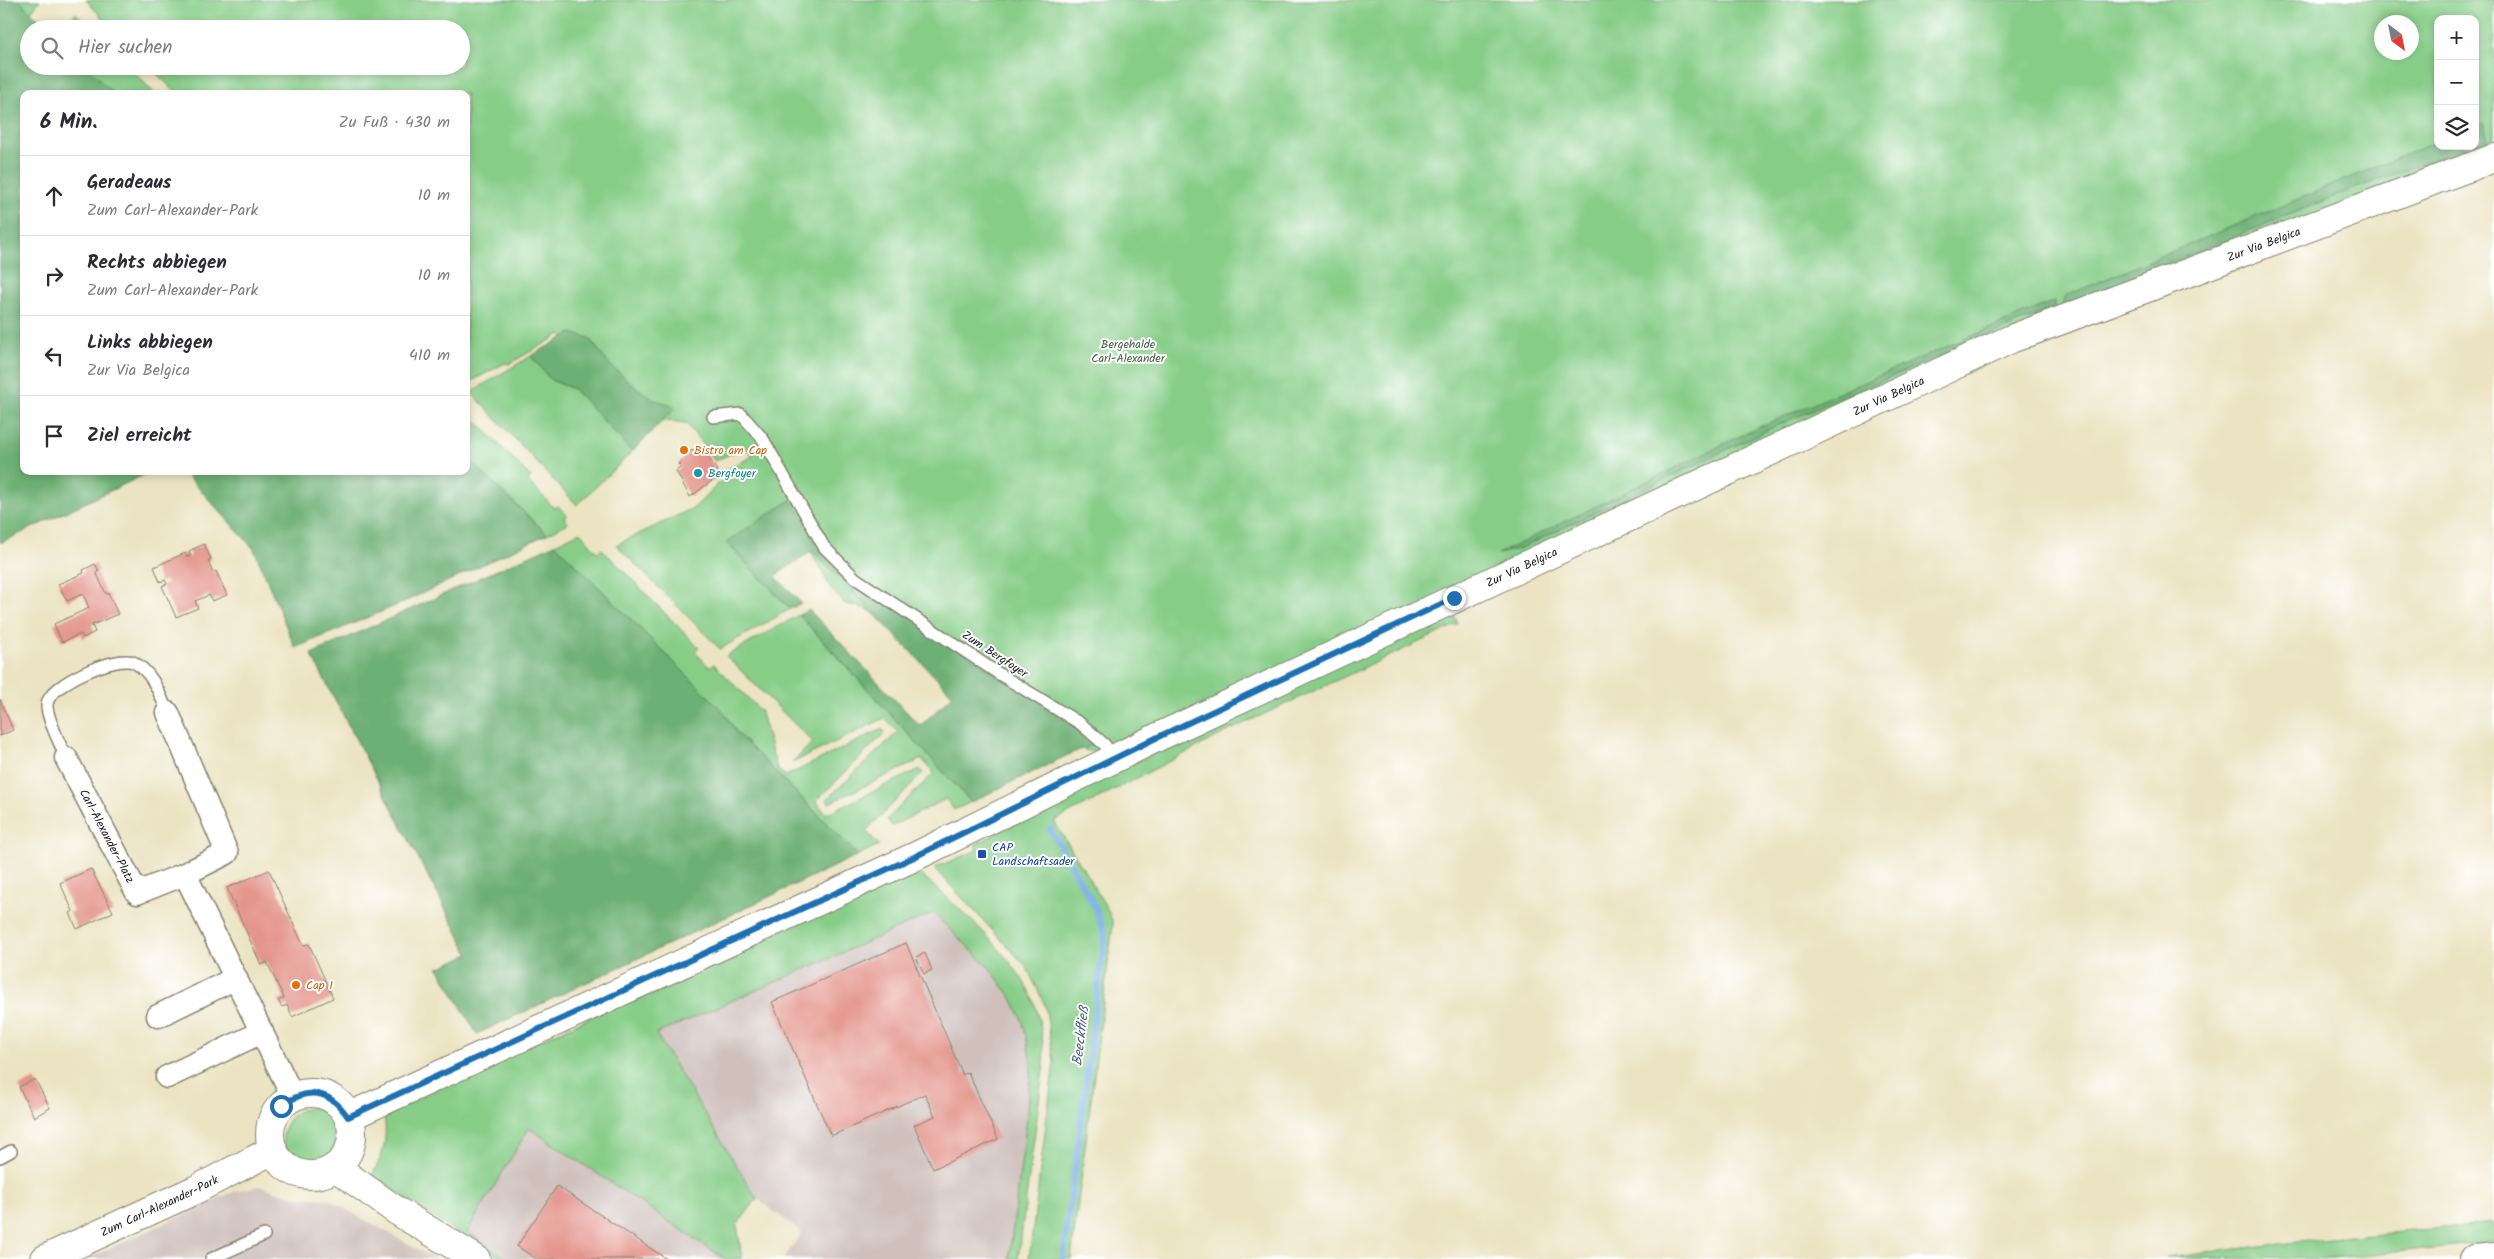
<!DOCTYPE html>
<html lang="de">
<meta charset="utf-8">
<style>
body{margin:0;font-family:Kalam,sans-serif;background:#f2f2f3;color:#2b2b33}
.controls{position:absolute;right:15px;top:15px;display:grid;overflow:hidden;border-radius:10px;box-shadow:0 2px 8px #0003}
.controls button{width:45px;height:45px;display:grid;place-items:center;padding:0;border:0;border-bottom:1px solid #e1e1e2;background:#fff;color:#2b2b33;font:25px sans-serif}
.compass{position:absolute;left:2374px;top:15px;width:45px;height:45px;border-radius:50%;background:#fff;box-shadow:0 2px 8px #0003;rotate:148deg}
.stop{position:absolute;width:15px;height:15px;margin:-11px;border:4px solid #1f6fb2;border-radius:50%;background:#fff}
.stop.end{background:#1f6fb2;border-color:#fff;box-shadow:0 1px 5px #0008}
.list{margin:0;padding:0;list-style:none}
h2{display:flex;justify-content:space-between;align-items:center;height:65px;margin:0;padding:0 20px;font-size:21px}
h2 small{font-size:16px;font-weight:400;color:#7c7c81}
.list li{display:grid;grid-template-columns:32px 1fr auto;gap:15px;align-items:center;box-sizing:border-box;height:80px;padding:0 20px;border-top:1px solid #e1e1e2}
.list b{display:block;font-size:19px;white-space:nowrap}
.list p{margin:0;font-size:16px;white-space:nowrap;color:#7c7c81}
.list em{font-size:16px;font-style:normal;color:#7c7c81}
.icon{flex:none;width:28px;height:28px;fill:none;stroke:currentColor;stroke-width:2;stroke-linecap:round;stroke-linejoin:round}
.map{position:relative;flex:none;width:2494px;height:1259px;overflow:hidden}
.search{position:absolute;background:#fff;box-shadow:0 2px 8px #0003;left:20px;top:20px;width:450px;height:55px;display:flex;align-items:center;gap:12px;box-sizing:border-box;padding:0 18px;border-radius:28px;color:#7c7c81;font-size:19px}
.panel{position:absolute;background:#fff;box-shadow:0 2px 8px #0003;left:20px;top:90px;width:450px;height:385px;border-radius:10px}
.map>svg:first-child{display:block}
.industrial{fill:#cfc0bb}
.green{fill:#87cd88;stroke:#527452;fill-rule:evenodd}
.forest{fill:#6db074;stroke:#446648}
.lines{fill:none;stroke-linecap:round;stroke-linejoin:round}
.stream{stroke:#7eafe9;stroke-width:6}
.building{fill:#e4958c}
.lane-casing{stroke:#84806e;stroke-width:14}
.street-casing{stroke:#84806e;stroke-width:25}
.secondary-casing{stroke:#84806e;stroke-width:30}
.lane{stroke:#fff;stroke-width:11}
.street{stroke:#fff;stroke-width:22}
.secondary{stroke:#fff;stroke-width:28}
.route{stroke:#1f6fb2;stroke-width:6}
.food-dot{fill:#e8710a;stroke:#fff;stroke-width:2}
.culture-dot{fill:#0f9aa8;stroke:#fff;stroke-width:2}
.transit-dot{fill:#1a4fb4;stroke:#fff;stroke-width:2}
.labels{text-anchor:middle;stroke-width:4;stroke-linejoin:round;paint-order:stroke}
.street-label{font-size:12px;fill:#1c1c1c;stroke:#fff}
.park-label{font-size:12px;fill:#476347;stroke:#fff}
.food-label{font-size:12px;fill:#c56008;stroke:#fff;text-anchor:start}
.culture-label{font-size:12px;fill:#0d838f;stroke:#fff;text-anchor:start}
.transit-label{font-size:12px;fill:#164399;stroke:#fff;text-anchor:start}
.water-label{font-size:14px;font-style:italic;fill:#485e78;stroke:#fff}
</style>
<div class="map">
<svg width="2494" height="1259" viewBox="0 0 2494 1259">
<rect width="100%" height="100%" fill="#fff"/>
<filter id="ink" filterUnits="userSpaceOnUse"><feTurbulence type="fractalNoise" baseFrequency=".02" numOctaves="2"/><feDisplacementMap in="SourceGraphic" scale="10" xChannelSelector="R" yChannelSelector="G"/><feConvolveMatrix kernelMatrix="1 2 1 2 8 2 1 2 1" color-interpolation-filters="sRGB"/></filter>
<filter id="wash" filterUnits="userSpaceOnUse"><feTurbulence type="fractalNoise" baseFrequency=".0096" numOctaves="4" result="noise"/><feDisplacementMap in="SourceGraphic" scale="20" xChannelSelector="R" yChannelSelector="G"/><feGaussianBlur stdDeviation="1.12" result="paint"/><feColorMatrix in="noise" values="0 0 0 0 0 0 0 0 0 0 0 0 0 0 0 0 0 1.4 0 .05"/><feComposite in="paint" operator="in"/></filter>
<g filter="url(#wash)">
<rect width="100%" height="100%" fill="#ebe3c1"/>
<g class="industrial">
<polygon points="933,912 988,966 1012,998 1023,1022 1031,1062 1028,1110 1009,1259 784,1259 802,1232 757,1199 656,1034"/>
<polygon points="529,1128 725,1259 507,1259 467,1232"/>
<polygon points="260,1186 294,1197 328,1199 435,1259 87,1259 235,1191"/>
</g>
<g class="green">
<polygon points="19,0 40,0 31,12"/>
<path d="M86 0H2494V150L2336 211 1099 753 1084 750 1075 736 910 628 858 606 845 604 831 589 788 508 726 542 790 609 720 649 616 545 695 507 725 477V471L753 456 745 447 715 461 686 423 657 420 594 370 561 334 509 364 505 363 466 384V94H177L149 66H461V29H112ZM2438 19H2475V146H2438ZM2382 22H2412V52H2382Z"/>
<polygon points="76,13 91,29 63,29"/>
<polygon points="86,66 128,66 155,94 114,94"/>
<polygon points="531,356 551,380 574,389 632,452 577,505 471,392"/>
<polygon points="466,411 531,477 528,481 554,508 557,505 567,515 564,517 568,523 547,534 466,457"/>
<polygon points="580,532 597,552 602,549 699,648 695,652 709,667 714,664 760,710 777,769 786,776 882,729 885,733 816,801 826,814 920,769 923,773 866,831 879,845 858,855 737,733 723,711 555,544"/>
<polygon points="1447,611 1455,617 1458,624 1232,729 1054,821 1108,910 1113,924 1071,1259 1029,1259 1054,1061 1045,1005 1026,966 934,868 977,850 975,844 1046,809 1093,783"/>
<polygon points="799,615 971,802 954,810 946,799 892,826 887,819 934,773 922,759 829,803 827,799 898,732 885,718 792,763 813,742 726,656"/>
<path d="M916 870C952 902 1009 950 1030 993 1041 1016 1043 1040 1044 1064L1018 1259H1009L1028 1110 1031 1062 1023 1022 1012 998 988 966 933 913 656 1034 757 1199 737 1225 742 1259H725L529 1128 467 1232 507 1259H495L372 1175C383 1156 388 1139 384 1117L461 1076Z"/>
<circle cx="312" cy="1137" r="29"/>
<polygon points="2494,1223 2494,1242 2324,1259 2166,1258 2269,1245"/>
</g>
<g class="forest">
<polygon points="0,0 19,0 48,29 29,29 29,66 86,66 114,94 24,94 24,471 152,471 0,543"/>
<polygon points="2483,123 2488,139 2475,144 2475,126"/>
<polygon points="2438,141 2438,146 2469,146 2351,190 2062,306 2065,296"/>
<polygon points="2054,301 2054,308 1780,424 1521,548 1498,554 1757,428"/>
<polygon points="571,333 589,338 609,364 633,385 652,399 672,405 675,408 632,452 574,389 551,380 531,356"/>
<polygon points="466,457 547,534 402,603 295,648 254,549 183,471 466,471"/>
<polygon points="791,500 842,570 838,576 812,551 775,576 801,603 790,609 726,542"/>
<polygon points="555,544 723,711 737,733 858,855 477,1034 438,968 469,954 311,654"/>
<polygon points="858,587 925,626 1082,732 1095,744 1072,753 971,802 799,615 809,610 920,726 953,695 850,589"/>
</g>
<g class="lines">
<polyline class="stream" points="1050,829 1095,907 1105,936 1063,1259"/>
</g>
<g id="blocks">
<g class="building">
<polygon points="701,446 720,475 690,497 676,471 681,467 678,464 692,450 694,453"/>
<polygon points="204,544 211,559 208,561 210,566 213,573 216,571 227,595 212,601 209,595 195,601 198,608 176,617 162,586 167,584 165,580 160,582 154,567 185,553 187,557 191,556 189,551"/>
<polygon points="95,564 99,571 96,572 106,594 108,593 118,614 92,625 95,632 83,638 81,634 62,642 54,624 89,608 83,594 67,601 58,584 84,573 83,570"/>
<polygon points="0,699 13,730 0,736"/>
<polygon points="91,869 113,912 77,929 70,913 73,911 60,883"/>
<polygon points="269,870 303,945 309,944 333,998 292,1017 287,1005 282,1007 278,1001 284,998 267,962 261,965 227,888"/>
<polygon points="906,943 963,1075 968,1072 998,1139 933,1169 914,1125 935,1116 925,1094 831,1136 772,1002"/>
<polygon points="925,953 932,970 924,974 916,957"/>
<polygon points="35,1079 50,1108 34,1117 19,1087"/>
<polygon points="557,1186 656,1252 667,1259 536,1259 517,1246"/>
</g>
</g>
</g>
<g filter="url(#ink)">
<use href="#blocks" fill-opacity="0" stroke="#84806e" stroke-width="1"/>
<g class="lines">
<g class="lane-casing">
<g id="lane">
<polyline points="713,417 741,414 763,439 824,547 855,578 996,672 1081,724 1105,745 1113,759"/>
<path d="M66 758C61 745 46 717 47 704 49 684 119 653 135 663 153 673 160 695 168 713"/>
<polyline points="0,1157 11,1151"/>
<polyline points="211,1259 264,1235"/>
</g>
</g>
<g class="street-casing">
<g id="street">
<path id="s1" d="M66 758 137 893 185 874 227 853 168 713"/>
<polyline points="185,874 293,1097"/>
<polyline points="158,1016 236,978"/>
<polyline points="167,1077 262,1032"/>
</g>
</g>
<g class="secondary-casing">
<g id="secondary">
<circle cx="311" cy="1134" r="41"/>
<path id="s2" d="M348 1117 914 857 1160 736 2011 339 2494 158"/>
<polyline points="335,1167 397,1211 476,1259"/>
<path id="s3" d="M45 1259 195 1190 273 1150"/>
<polyline points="2474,1259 2494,1257"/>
</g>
</g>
<use href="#lane" class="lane"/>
<use href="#street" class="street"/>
<use href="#secondary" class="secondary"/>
</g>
</g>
<g class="lines" filter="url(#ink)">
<path class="route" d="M281 1106C307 1087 329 1089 348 1117L914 857 1160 736 1454 598"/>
</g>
<g class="food-dot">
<circle cx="684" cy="450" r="5"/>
<circle cx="296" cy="985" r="5"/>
</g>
<circle class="culture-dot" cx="698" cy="473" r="5"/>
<rect class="transit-dot" x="977" y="849" width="10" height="10" rx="2.5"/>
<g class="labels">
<g class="street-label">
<text dy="4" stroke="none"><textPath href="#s2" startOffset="2106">Zur Via Belgica</textPath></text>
<text dy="4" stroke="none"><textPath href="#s2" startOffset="1701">Zur Via Belgica</textPath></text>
<text dy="4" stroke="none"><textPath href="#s2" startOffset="1296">Zur Via Belgica</textPath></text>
<text transform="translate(995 654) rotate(33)" y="4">Zum Bergfoyer</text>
<text dy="4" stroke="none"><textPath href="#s1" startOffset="88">Carl-Alexander-Platz</textPath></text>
<text dy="4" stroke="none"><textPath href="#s3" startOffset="126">Zum Carl-Alexander-Park</textPath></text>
</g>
<g class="park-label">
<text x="1128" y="348">Bergehalde<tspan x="1128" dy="14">Carl-Alexander</tspan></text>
</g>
<g class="food-label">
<text x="694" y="454">Bistro am Cap</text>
<text x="306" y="989">Cap 1</text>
</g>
<g class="culture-label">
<text x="708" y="477">Bergfoyer</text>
</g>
<g class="transit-label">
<text x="992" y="851">CAP<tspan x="992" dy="14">Landschaftsader</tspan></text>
</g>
<g class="water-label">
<text transform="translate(1080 1036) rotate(-83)" y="5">Beeckfließ</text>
</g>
</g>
</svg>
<div class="controls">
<button>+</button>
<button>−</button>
<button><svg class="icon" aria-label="layers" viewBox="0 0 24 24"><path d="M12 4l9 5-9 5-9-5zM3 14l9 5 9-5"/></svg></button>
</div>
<svg class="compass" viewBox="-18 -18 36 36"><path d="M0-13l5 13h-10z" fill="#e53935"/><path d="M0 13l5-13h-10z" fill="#7c7c81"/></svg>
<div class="stop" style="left:281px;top:1106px"></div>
<div class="stop end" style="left:1454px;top:598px"></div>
<div class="search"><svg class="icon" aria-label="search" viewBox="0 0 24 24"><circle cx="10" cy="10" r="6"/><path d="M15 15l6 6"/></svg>Hier suchen</div>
<section class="panel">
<h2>6 Min.<small>Zu Fuß · 430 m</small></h2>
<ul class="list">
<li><svg class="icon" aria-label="ahead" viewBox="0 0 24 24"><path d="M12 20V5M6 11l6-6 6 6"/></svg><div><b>Geradeaus</b><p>Zum Carl-Alexander-Park</p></div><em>10 m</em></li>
<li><svg class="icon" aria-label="right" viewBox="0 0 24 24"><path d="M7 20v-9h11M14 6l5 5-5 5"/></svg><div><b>Rechts abbiegen</b><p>Zum Carl-Alexander-Park</p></div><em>10 m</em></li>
<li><svg class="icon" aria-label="left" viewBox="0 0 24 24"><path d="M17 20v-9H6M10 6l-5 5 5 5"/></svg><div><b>Links abbiegen</b><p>Zur Via Belgica</p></div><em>410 m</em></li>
<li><svg class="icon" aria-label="arrive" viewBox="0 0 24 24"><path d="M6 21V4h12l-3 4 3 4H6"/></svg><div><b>Ziel erreicht</b></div></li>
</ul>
</section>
</div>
